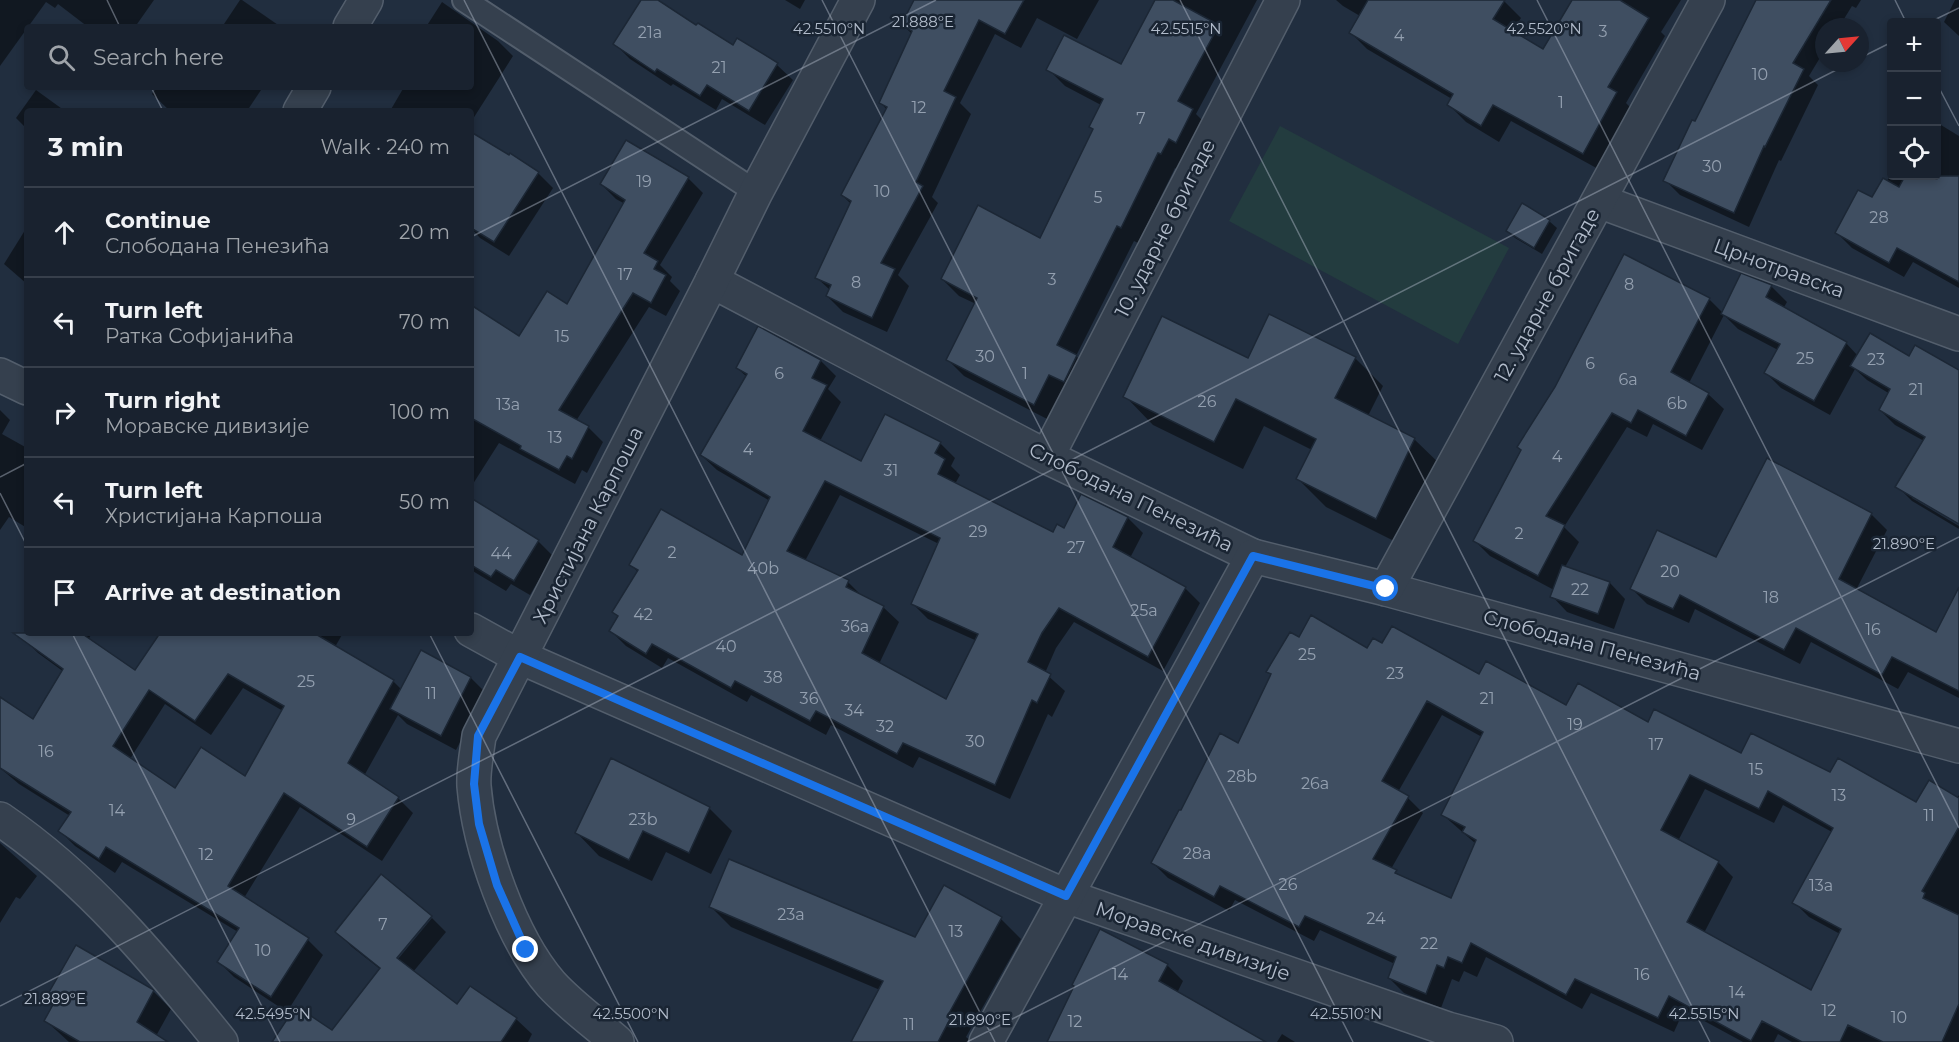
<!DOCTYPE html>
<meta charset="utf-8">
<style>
body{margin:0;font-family:Montserrat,sans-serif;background:#262f3b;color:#f1f3f6}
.controls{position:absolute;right:18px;top:18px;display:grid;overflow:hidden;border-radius:6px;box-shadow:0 3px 9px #0003}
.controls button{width:54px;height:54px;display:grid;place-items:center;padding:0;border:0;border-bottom:2px solid #373f4b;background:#19222f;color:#f1f3f6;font:30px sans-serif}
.compass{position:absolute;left:1815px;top:18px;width:54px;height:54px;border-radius:50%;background:#19222f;box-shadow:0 3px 9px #0003;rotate:63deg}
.stop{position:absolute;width:18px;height:18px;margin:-14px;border:4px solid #1a73e8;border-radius:50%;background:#fff}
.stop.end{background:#1a73e8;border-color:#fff;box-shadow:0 2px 6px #0008}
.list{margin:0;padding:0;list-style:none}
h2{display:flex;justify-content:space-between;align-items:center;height:78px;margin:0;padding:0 24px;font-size:26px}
h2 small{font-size:20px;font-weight:400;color:#9fa4aa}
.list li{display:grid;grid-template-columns:39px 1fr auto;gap:18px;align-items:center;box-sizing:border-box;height:90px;padding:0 24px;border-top:2px solid #373f4b}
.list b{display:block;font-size:22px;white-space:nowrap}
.list p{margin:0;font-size:20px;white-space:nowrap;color:#9fa4aa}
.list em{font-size:20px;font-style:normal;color:#9fa4aa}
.icon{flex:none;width:33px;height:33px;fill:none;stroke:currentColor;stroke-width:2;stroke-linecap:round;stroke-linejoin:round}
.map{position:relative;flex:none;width:1959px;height:1042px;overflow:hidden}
.search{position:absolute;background:#19222f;box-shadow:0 3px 9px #0003;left:24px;top:24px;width:450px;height:66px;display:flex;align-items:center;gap:15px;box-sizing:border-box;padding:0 21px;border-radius:6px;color:#9fa4aa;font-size:22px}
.panel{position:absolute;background:#19222f;box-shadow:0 3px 9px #0003;left:24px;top:108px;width:450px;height:528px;border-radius:6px}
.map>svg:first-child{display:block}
.green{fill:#233c3f}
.shadow{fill:#0007;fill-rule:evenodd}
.building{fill:#3f4e61;stroke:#1c2735;stroke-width:1.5;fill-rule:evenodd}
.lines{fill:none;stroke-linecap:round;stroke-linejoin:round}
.lane-casing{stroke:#535e6c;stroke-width:26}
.street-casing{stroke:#535e6c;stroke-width:36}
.lane{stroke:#35404e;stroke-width:22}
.street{stroke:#35404e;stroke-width:33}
.route{stroke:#1a73e8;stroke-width:8}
.ticks{fill:none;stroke:#b1bbca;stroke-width:1.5;stroke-opacity:0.45}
.labels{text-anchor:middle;stroke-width:5;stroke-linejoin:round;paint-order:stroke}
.number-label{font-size:16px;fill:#94a0b0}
.street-label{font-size:20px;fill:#b1bbca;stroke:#1a2533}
.ticks-label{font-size:15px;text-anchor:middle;fill:#b1bbca;stroke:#1a2533;stroke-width:5;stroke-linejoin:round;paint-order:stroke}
</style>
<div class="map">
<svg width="1959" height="1042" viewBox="0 0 1959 1042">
<rect width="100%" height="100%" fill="#212e3f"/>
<polygon class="green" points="1280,126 1509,248 1458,344 1229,221"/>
<g class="shadow">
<polygon points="0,0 154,0 135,27 88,27 58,4 55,8 46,2 0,66"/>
<polygon points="240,0 242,0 281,27 222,27"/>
<polygon points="642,0 655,0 697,27 734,47 738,40 777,65 793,80 765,125 722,99 716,110 673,84 671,86 630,59 615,44"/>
<polygon points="785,0 805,0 800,9"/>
<polygon points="916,0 1099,0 1077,39 1037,18 1021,48 995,34 960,103 971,114 932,197 938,203 898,275 909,286 887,332 843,312 827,296 830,290 817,278 851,204 842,195 887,110 881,103 912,34 903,25"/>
<polygon points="1156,0 1257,0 1196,114 1209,127 1178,170 1175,168 1138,243 1134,241 1076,356 1093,373 1051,421 964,376 948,360 976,304 959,296 942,279 1041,240 1094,130 1101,105 1065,86 1048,69 1122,66"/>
<polygon points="1336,0 1503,0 1521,18 1512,32 1544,51 1574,0 1681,0 1661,32 1665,36 1626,103 1633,110 1600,170 1511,121 1499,142 1466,122 1449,105 1452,99 1367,49 1350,32 1360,16 1343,6"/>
<polygon points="1760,0 1861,0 1856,8 1852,6 1839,27 1824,27 1824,51 1809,76 1818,85 1781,161 1779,160 1749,227 1680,195 1665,180"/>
<polygon points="1955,0 1959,0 1959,36 1944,22"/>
<polygon points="442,2 498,41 513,56 471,122 471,111 390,111 404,87 471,87 471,27 426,27"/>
<polygon points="157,87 263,87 247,111 170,111 152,94"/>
<polygon points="36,90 65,111 27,111 27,129 16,118"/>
<polygon points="1936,122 1959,136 1959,288 1913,262 1904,277 1852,248 1837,233 1873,199 1892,174 1892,176 1936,176"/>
<polygon points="471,133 538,173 553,188 509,256 480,238 471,228"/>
<polygon points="688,178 703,193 660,265 672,277 670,281 680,291 666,316 649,307 576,421 588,427 603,442 587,473 582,470 575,484 499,443 471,487 471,307 519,338 567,306 625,204 616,199 601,184"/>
<polygon points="1549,221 1557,228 1542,254 1515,238 1508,231"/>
<polygon points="27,227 27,284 4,264"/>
<polygon points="1742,275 1771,286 1787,302 1783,309 1846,343 1858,356 1910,358 1959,373 1959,523 1912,495 1912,498 1959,526 1959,529 1912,501 1897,486 1924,441 1895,425 1880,410 1890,394 1867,380 1855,369 1830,415 1781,388 1766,373 1778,350 1738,329 1724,315 1689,383 1708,394 1724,409 1702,450 1653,424 1647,437 1627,427 1564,527 1579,542 1565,567 1610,583 1625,599 1614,629 1567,612 1552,596 1554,590 1490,556 1475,541 1709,299 1723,313"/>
<path d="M758 328 821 361 836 376 828 389 841 402 820 441 862 463 940 443 955 458 951 466 960 475 955 484 1054 533 1065 530 1082 496 1128 518 1143 533 1130 558 1185 588 1200 603 1163 671 1074 622 1056 648 1045 673 1065 691 1052 717 1048 714 1010 799 919 757 913 768 831 725 826 735 751 695 747 702 668 658 662 668 626 646 611 631 638 572 631 565 743 557 770 501 717 470 701 455 747 377 737 368ZM840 495 939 544 913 604 928 619 977 641 947 701 879 664 899 622 883 607 863 597 848 582 805 561Z"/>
<polygon points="1355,358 1383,386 1368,416 1414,439 1443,467 1404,546 1326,507 1298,479 1312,450 1264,426 1243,469 1153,425 1125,396 1248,360"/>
<polygon points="0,410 10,420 2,434 27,448 27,528 9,517 0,530"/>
<polygon points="471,500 538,541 553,556 530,595 511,584 506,591 471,570"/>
<polygon points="1871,514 1887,530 1856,590 1937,634 1959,626 1959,698 1908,672 1898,689 1811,642 1800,664 1695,609 1689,623 1647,604 1631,588 1716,559"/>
<path d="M27 631V633H92L88 640 135 673 162 633H343L335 647 393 681 402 690 421 652 471 678 486 693 456 750 407 724 398 715 364 776 398 798 413 813 382 861 300 807 244 898 308 940 323 955 287 1012 234 977 219 962 238 932 122 862 115 873 75 846 60 831 70 816 19 784 0 768V699L33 721 64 672 38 653 23 638ZM243 688 283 711 246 778 175 790 130 759 165 704 211 735Z"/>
<path d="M1299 639 1368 650 1383 645 1480 676 1567 707 1649 724 1742 755 1831 774 1916 804 1957 798 1959 795V1042H1792L1778 1034 1774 1042H1743L1684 1010 1674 1032 1591 993 1582 1009 1486 957 1477 977 1464 971 1459 982 1452 979 1441 1008 1404 993 1389 978 1395 964 1320 930 1314 941 1235 900 1229 911 1168 878 1153 863 1239 745 1272 675 1268 671ZM1442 715 1482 737 1443 815 1476 844 1451 900 1404 879 1391 869 1423 813 1408 798 1398 792ZM1705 789 1774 823 1783 805 1832 832 1794 902 1809 917 1840 934 1812 992 1704 933 1733 877 1718 862 1678 841Z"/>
<polygon points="612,760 710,809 732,831 711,874 666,852 652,881 599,856 577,833"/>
<polygon points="0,843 37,876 20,899 16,897 0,923"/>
<polygon points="711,907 915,939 1001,919 1021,939 966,1037 970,1040 968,1042 852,1042 880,990 731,927"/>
<polygon points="432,918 446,932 413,972 458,1006 470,988 516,1019 532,1034 528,1042 273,1042 332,1032 380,969 352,947 337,932 393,965"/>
<polygon points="1167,965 1183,981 1177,993 1263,1042 1049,1042"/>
<polygon points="153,991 171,1009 156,1036 165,1042 69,1042 46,1021 57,1001 50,994"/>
<polygon points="1282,1034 1295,1042 1277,1042"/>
</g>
<g class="building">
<polygon points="641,0 658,0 696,25 698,23 733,45 737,38 778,63 749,111 707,85 700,96 657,69 655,72 613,44"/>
<polygon points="914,0 1024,0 1005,34 979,20 944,91 956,97 916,182 923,186 881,263 895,269 872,318 826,296 831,285 815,278 851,201 841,195 887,107 879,103 912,31 901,25"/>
<polygon points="1155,0 1173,0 1219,25 1178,101 1193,109 1176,143 1169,139 1161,154 1158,153 1121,228 1117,226 1057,345 1077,355 1064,382 1049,375 1034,405 946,360 977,298 941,279 978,205 1040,238 1093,129 1089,127 1103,99 1046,70 1064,35 1121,64"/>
<polygon points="1368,0 1505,0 1493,19 1543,49 1572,0 1620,0 1649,18 1608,87 1617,92 1583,154 1493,105 1481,126 1447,105 1453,94 1349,33"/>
<polygon points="1756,0 1831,0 1793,63 1804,69 1765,147 1764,146 1734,213 1663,181 1692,120 1695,121"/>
<polygon points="471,132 509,155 510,153 539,172 494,242 471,228"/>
<polygon points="626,140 689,177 644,253 658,261 654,269 666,275 651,303 633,293 559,410 589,426 572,459 567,456 559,470 520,449 521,446 471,418 471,305 519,336 547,291 567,304 625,200 600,184"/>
<polygon points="1905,176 1959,176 1959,282 1897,248 1889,263 1835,233 1858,190 1872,197 1883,178 1899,187"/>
<polygon points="1522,203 1550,220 1534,248 1506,231"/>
<polygon points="1624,254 1710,298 1671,372 1709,393 1686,436 1638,410 1631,423 1612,413 1546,516 1565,525 1538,576 1473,541 1521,450 1517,447 1555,387"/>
<polygon points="1741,273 1772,285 1766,297 1847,342 1814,401 1764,373 1780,344 1721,314"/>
<polygon points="1269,314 1356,357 1335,398 1415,438 1376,519 1296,479 1316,439 1236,399 1214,442 1123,397 1162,316 1248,358"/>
<path d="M758 326 821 360 812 378 827 385 803 431 861 461 885 414 941 442 935 453 945 459 938 474 1053 532 1057 524 1064 528 1081 494 1128 517 1113 547 1186 587 1148 657 1059 608 1042 633 1028 662 1051 674 1037 703 1032 700 995 785 903 743 897 754 816 711 810 721 735 681 731 688 652 644 646 654 609 631 618 616 612 612 638 570 629 565 661 509 742 555 770 497 700 455 747 374 736 368ZM825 481 940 538 911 604 978 634 946 699 862 653 884 606 846 587 849 580 787 551Z"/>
<polygon points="1870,333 1909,356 1915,345 1959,370 1959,524 1895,487 1925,437 1879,410 1890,389 1850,366"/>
<polygon points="1767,458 1872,513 1839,579 1936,632 1959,587 1959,691 1892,657 1882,675 1796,628 1784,650 1680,595 1673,609 1630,589 1657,530 1716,557"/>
<polygon points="471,498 539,540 514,581 496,570 491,577 471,565"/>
<polygon points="1562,565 1610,582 1598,614 1550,597"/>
<path d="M1311 615 1367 648 1373 638 1382 643 1392 626 1479 674 1486 661 1566 705 1578 683 1648 722 1654 709 1741 753 1751 733 1830 772 1838 758 1916 802 1929 780 1959 798V827L1922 891 1925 893 1923 898 1959 915V1004L1942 1042H1883L1848 1025 1840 1042H1802L1762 1021 1751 1041 1669 996 1658 1018 1575 979 1566 995 1471 943 1462 963 1448 957 1444 968 1437 965 1426 994 1388 978 1396 957 1305 916 1299 927 1220 886 1214 897 1151 863 1179 810H1181L1220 733 1238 743 1271 674 1266 672 1290 632 1299 637ZM1427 701 1483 732 1441 815 1465 827 1462 832 1476 840 1451 898 1395 873 1397 870 1373 859 1409 796 1382 781ZM1690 775 1759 809 1768 791 1833 828 1792 903 1841 929 1811 990 1687 922 1719 861 1661 830Z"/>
<path d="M13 633H81L135 670 160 633H314L394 680 348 763 399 797 367 847 284 793 228 886 309 938 271 997 217 962 239 928 106 847 99 859 58 831 71 812 0 768V697L33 719 63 669ZM228 674 284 706 245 776 201 747 175 788 113 746 149 690 195 721Z"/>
<polygon points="421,650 471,677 441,736 390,709"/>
<polygon points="611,758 710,807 689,853 643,831 629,860 575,833"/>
<polygon points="729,859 915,937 944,885 1002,917 947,1017 950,1019 938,1042 851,1042 883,981 709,907"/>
<polygon points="381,874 432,916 397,958 457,1004 470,986 517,1018 501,1042 272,1042 296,1006 332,1030 380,968 335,932"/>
<polygon points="1100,929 1168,964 1159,981 1266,1042 1047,1042 1074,986 1072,985"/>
<polygon points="76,945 154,990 137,1022 168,1042 80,1042 44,1021 56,999 48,994"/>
</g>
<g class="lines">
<g class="lane-casing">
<polyline id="lane" points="464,0 756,192"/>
</g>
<g class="street-casing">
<g id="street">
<polyline points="350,27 366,0"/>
<polyline points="300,111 314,87"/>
<polyline points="1599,201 1959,334"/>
<polyline points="712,281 1047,457 1253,556 1386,589 1959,746"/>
<polyline points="0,375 27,388"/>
<polyline points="1047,457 1283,0"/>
<polyline points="1386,589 1708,0"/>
<polyline points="471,630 520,657 1066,896 1448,1029 1496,1042"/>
<path d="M0 819C88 879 155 960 221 1042"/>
<path d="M617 1042C595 1023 570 1005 551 984 511 938 479 847 474 786 473 770 477 752 479 736L712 281 756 192 858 0"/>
<polyline points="986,1042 1253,556"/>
</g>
</g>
<use href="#lane" class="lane"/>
<use href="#street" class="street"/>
</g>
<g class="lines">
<polyline class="route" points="526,950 497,885 479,824 474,784 478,736 520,657 1066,896 1253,556 1386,589"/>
</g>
<path class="ticks" d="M107 0 120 27M464 0 995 1042M822 0 1353 1042M1180 0 1710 1042M1537 0 1959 828M1895 0 1906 22M1930 22 1959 8M1860 58 1892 42M1936 82 1959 126M151 87 163 111M471 237 936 0M0 477 27 463M0 493 27 546M72 633 280 1042M429 633 638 1042M0 1006 1850 63M967 1042 1959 537"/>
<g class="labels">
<g class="number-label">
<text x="1603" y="37">3</text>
<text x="650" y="38">21a</text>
<text x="1399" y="41">4</text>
<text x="719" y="73">21</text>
<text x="1760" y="80">10</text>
<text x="1561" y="108">1</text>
<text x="919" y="113">12</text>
<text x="1141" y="124">7</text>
<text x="1712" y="172">30</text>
<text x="644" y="187">19</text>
<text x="882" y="197">10</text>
<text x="1098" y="203">5</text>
<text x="1879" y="223">28</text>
<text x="625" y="280">17</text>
<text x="1052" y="285">3</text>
<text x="856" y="288">8</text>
<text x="1629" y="290">8</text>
<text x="562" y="342">15</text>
<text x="985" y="362">30</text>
<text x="1805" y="364">25</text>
<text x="1876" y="365">23</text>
<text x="1590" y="369">6</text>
<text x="779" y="379">6</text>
<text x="1025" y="379">1</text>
<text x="1628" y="385">6a</text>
<text x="1916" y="395">21</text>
<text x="1207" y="407">26</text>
<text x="1677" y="409">6b</text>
<text x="508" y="410">13a</text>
<text x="555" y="443">13</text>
<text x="748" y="455">4</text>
<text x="1557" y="462">4</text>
<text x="891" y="476">31</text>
<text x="978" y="537">29</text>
<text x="1519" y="539">2</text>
<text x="1076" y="553">27</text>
<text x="672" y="558">2</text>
<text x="501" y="559">44</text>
<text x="763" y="574">40b</text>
<text x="1670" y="577">20</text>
<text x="1580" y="595">22</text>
<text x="1771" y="603">18</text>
<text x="1144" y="616">25a</text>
<text x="643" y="620">42</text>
<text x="855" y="632">36a</text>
<text x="1873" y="635">16</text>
<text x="726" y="652">40</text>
<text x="1307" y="660">25</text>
<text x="1395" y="679">23</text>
<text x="773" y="683">38</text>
<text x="306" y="687">25</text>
<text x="431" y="699">11</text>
<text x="809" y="704">36</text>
<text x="1487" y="704">21</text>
<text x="854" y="716">34</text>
<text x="1575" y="730">19</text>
<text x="885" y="732">32</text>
<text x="975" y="747">30</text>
<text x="1656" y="750">17</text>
<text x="46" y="757">16</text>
<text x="1756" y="775">15</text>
<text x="1242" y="782">28b</text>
<text x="1315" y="789">26a</text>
<text x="1839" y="801">13</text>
<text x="117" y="816">14</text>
<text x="1929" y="821">11</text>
<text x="351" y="825">9</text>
<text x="643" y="825">23b</text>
<text x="1197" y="859">28a</text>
<text x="206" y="860">12</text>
<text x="1288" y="890">26</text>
<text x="1821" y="891">13a</text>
<text x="791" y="920">23a</text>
<text x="1376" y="924">24</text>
<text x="383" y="930">7</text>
<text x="956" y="937">13</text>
<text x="1429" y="949">22</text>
<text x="263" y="956">10</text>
<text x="1120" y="980">14</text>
<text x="1642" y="980">16</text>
<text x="1737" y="998">14</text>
<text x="1829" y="1016">12</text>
<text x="1899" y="1023">10</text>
<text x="1075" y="1027">12</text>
<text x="909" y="1030">11</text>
</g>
<g class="street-label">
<text transform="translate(1165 228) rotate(-63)" y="7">10. ударне бригаде</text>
<text transform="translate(1779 268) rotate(20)" y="7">Црнотравска</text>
<text transform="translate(1547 295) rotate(-61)" y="7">12. ударне бригаде</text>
<text transform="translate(1131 497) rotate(26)" y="7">Слободана Пенезића</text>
<text transform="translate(588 525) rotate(-63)" y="7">Христијана Карпоша</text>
<text transform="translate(1592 645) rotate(15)" y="7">Слободана Пенезића</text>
<text transform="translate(1193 941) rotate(19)" y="7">Моравске дивизије</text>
</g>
</g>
<g class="ticks-label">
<text x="923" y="27">21.888°E</text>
<text x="829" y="34">42.5510°N</text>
<text x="1186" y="34">42.5515°N</text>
<text x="1544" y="34">42.5520°N</text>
<text x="1904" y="549">21.890°E</text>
<text x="55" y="1004">21.889°E</text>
<text x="273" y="1019">42.5495°N</text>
<text x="631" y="1019">42.5500°N</text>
<text x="1346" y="1019">42.5510°N</text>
<text x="1704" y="1019">42.5515°N</text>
<text x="980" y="1025">21.890°E</text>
</g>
</svg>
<div class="controls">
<button>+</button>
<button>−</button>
<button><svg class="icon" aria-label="locate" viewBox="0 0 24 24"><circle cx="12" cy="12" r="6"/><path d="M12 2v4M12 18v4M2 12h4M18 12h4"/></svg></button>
</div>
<svg class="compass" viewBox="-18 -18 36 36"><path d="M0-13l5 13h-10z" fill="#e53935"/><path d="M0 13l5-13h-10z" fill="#9fa4aa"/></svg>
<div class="stop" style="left:1386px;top:589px"></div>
<div class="stop end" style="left:526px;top:950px"></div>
<div class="search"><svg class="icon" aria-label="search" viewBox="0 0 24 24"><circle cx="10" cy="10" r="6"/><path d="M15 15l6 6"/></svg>Search here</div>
<section class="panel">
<h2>3 min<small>Walk · 240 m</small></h2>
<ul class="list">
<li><svg class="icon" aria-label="ahead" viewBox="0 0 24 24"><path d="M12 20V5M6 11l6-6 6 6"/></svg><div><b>Continue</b><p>Слободана Пенезића</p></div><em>20 m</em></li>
<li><svg class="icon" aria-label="left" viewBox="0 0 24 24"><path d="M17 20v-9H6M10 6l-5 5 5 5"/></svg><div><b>Turn left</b><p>Ратка Софијанића</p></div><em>70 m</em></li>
<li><svg class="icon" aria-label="right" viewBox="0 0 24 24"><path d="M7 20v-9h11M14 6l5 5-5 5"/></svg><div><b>Turn right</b><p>Моравске дивизије</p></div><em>100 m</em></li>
<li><svg class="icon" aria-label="left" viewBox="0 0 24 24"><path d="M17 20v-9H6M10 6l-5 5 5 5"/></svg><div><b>Turn left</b><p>Христијана Карпоша</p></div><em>50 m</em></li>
<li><svg class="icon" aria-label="arrive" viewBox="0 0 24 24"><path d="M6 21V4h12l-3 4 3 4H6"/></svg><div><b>Arrive at destination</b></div></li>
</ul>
</section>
</div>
